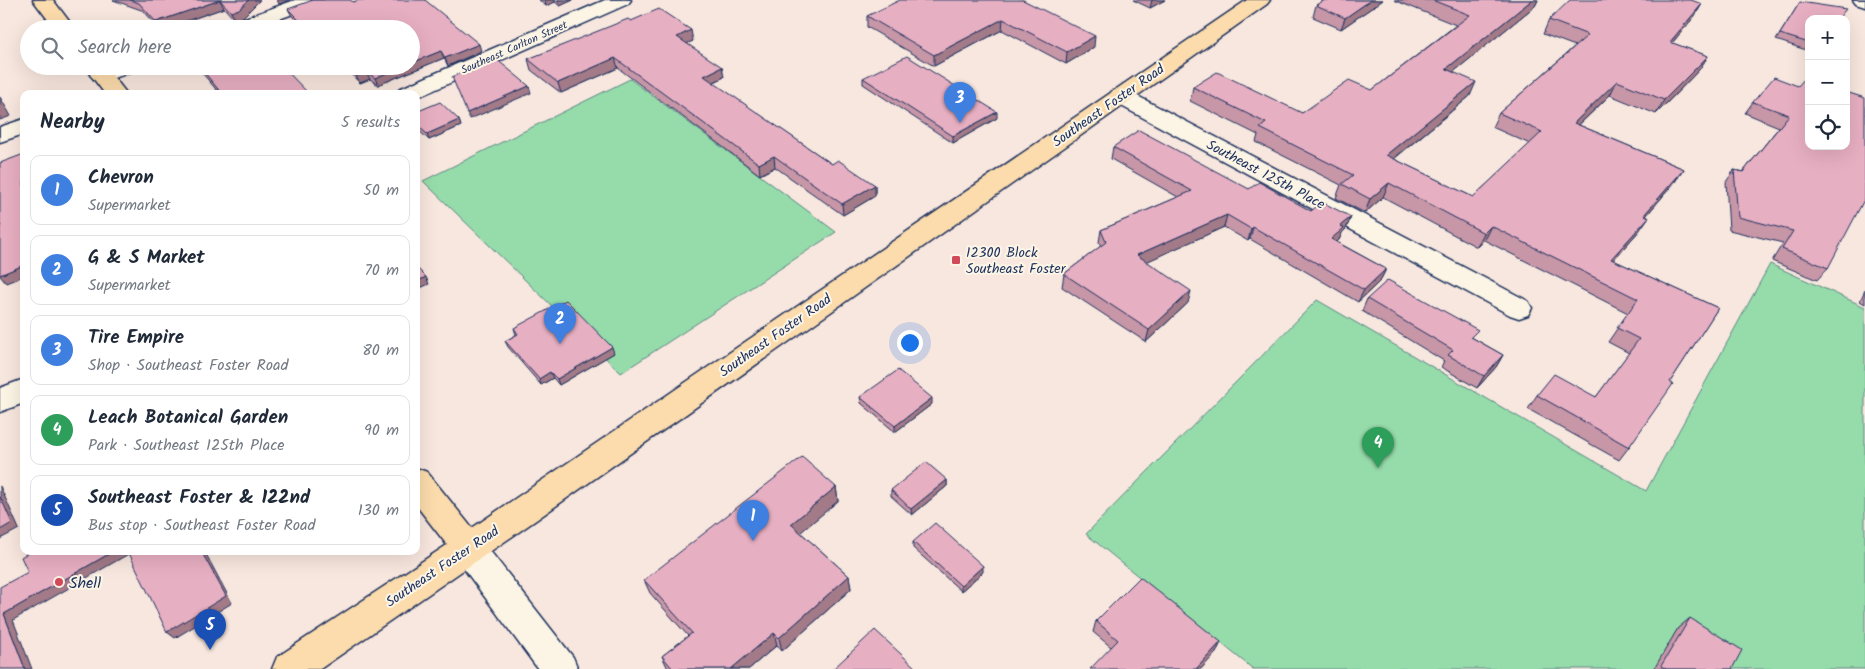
<!DOCTYPE html>
<meta charset="utf-8">
<style>
body{margin:0;font-family:Kalam,sans-serif;background:#f6f6f7;color:#1f2937}
.controls{position:absolute;right:15px;top:15px;display:grid;overflow:hidden;border-radius:10px;box-shadow:0 5px 20px #0002}
.controls button{width:45px;height:45px;display:grid;place-items:center;padding:0;border:0;border-bottom:1px solid #e0e1e3;background:#fff;color:#1f2937;font:25px sans-serif}
.you{position:absolute;left:909px;top:342px;width:18px;height:18px;margin:-12px;border:4px solid #fff;border-radius:50%;background:#1a73e8;box-shadow:0 0 0 8px #1a73e833}
.badge{display:grid;place-items:center;width:32px;height:32px;border-radius:50%;background:#d1495b;color:#fff;font-size:16px;font-weight:700}
.pin{position:absolute;translate:-50% -41px;filter:drop-shadow(0 1px 2px #0008)}
.pin::after{content:'';position:absolute;top:26px;width:18px;height:15px;background:inherit;clip-path:polygon(0 0,100% 0,50% 100%)}
.list{margin:0;padding:0;list-style:none}
h2{display:flex;justify-content:space-between;align-items:center;height:65px;margin:0;padding:0 20px;font-size:21px}
h2 small{font-size:16px;font-weight:400;color:#747a83}
.list li{display:grid;grid-template-columns:32px 1fr auto;gap:15px;align-items:center;box-sizing:border-box;height:70px;margin:0 10px 10px;padding:0 10px;border:1px solid #e0e1e3;border-radius:10px}
.list b{display:block;font-size:19px;white-space:nowrap}
.list p{margin:0;font-size:16px;white-space:nowrap;color:#747a83}
.list em{font-size:16px;font-style:normal;color:#747a83}
.icon{flex:none;width:28px;height:28px;fill:none;stroke:currentColor;stroke-width:2;stroke-linecap:round;stroke-linejoin:round}
.map{position:relative;flex:none;width:1865px;height:669px;overflow:hidden}
.search{position:absolute;background:#fff;box-shadow:0 5px 20px #0002;left:20px;top:20px;width:400px;height:55px;display:flex;align-items:center;gap:12px;box-sizing:border-box;padding:0 18px;border-radius:28px;color:#747a83;font-size:19px}
.panel{position:absolute;background:#fff;box-shadow:0 5px 20px #0002;left:20px;top:90px;width:400px;height:465px;border-radius:10px}
.map>svg:first-child{display:block}
.green{fill:#96dcaa;stroke:#588684}
.lines{fill:none;stroke-linecap:round;stroke-linejoin:round}
.minor-casing{stroke:#1b2f5e;stroke-width:3}
.major-casing{stroke:#1b2f5e;stroke-width:3}
.minor{fill:#fcf5e5;fill-rule:evenodd}
.major{fill:#fcdcac;fill-rule:evenodd}
.wall{fill:#c796a7;stroke:#1b2f5e}
.shaded-wall{fill:#a27a88;stroke:#1b2f5e}
.building{fill:#e7afc2;stroke:#1b2f5e}
.poi-dot{fill:#d1495b;stroke:#fcf5e5;stroke-width:2}
.labels{text-anchor:middle;stroke-width:4;stroke-linejoin:round;paint-order:stroke}
.far-street-label{font-size:11px;fill:#1b2f5e;stroke:#fcf5e5}
.street-label{font-size:14px;fill:#1b2f5e;stroke:#fcf5e5}
.poi-label{font-size:14px;fill:#1b2f5e;stroke:#fcf5e5;text-anchor:start}
.near-poi-label{font-size:16px;fill:#1b2f5e;stroke:#fcf5e5;text-anchor:start}
</style>
<div class="map">
<svg width="1865" height="669" viewBox="0 0 1865 669">
<rect width="100%" height="100%" fill="#f8e7de"/>
<filter id="ink" filterUnits="userSpaceOnUse"><feTurbulence type="fractalNoise" baseFrequency=".02" numOctaves="2"/><feDisplacementMap in="SourceGraphic" scale="10" xChannelSelector="R" yChannelSelector="G"/><feConvolveMatrix kernelMatrix="1 2 1 2 8 2 1 2 1" color-interpolation-filters="sRGB"/></filter>
<g filter="url(#ink)">
<g class="green">
<polygon points="630,79 836,232 621,373 423,181"/>
<polygon points="1770,264 1865,307 1865,669 1253,669 1086,534 1317,300 1646,491"/>
</g>
<g class="lines">
<g class="minor-casing">
<g id="minor">
<polygon points="295,0 323,0 320,4 252,29 223,29 226,25"/>
<polygon points="605,0 631,0 628,4 416,98 416,94 396,94 399,89"/>
<polygon points="1853,0 1865,0 1865,7 1856,4"/>
<path d="M106 66H137C131 75 104 82 94 79L90 75 94 71Z"/>
<polygon points="1120,90 1128,91 1528,301 1532,308 1528,315 1519,318 1510,315 1112,101 1109,96 1112,91"/>
<polygon points="24,119 24,134 0,142 0,127"/>
<polygon points="24,379 24,403 0,412 0,388"/>
<polygon points="468,534 480,538 573,657 578,669 538,669 456,558 452,548 456,538"/>
</g>
</g>
<g class="major-casing">
<g id="major">
<polygon points="33,0 53,0 75,29 55,29"/>
<polygon points="1247,0 1270,0 1267,4 536,520 320,669 272,669 277,657 447,545 416,505 416,468 427,472 472,528"/>
<polygon points="84,66 105,66 127,94 105,94"/>
</g>
</g>
<use href="#minor" class="minor"/>
<use href="#major" class="major"/>
</g>
<g class="wall">
<polygon points="113,0 260,0 243,17 235,20 224,8 163,29 159,29 144,11"/>
<polygon points="539,0 573,0 560,6 555,2 546,6"/>
<polygon points="1023,0 1094,47 1066,64 1002,30 934,66 867,27 867,16"/>
<polygon points="1133,0 1165,0 1150,8"/>
<polygon points="1325,0 1383,0 1341,29 1313,17 1316,5"/>
<polygon points="1394,0 1538,0 1535,6 1453,72 1470,96 1394,159 1473,197 1530,144 1492,127 1499,113 1575,46 1543,34 1549,20 1702,4 1694,17 1672,43 1708,56 1699,70 1656,114 1610,95 1579,125 1684,169 1674,183 1646,216 1639,231 1613,260 1718,308 1670,382 1629,447 1619,460 1528,409 1537,395 1596,397 1629,353 1608,342 1628,313 1484,240 1477,247 1383,197 1365,213 1336,198 1341,185 1256,142 1258,135 1190,101 1193,87 1302,113 1372,90 1456,25"/>
<polygon points="353,2 481,51 448,66 444,58 378,85 370,79 360,83 342,66 411,66 411,29 304,29 292,16 288,9"/>
<polygon points="1800,2 1809,19 1809,51 1776,40"/>
<polygon points="631,21 693,41 687,43 724,77 713,83 832,164 875,185 875,196 843,215 775,167 760,175 618,68 561,93 531,70 528,59"/>
<polygon points="198,66 309,94 220,94 203,74"/>
<polygon points="863,78 997,118 953,143 863,84"/>
<polygon points="1798,86 1828,268 1817,280 1772,261 1783,243 1729,230 1726,182 1734,170 1743,172 1779,127 1745,113 1753,102"/>
<polygon points="416,112 459,120 461,126 429,140 416,128"/>
<polygon points="1113,147 1249,189 1311,211 1351,217 1346,229 1342,233 1339,240 1337,242 1386,269 1380,281 1358,302 1250,239 1248,241 1224,227 1147,261 1188,303 1146,342 1062,287 1064,274 1101,246 1099,242 1101,230 1178,197 1111,159"/>
<polygon points="1865,290 1865,304 1860,301"/>
<polygon points="1367,299 1473,338 1503,355 1496,367 1477,388 1441,367 1444,361 1362,311"/>
<polygon points="514,328 614,353 559,385 553,378 541,385 508,347 505,341 516,335"/>
<polygon points="860,397 932,404 895,432 861,403"/>
<polygon points="947,480 947,486 912,515 891,496 891,490"/>
<polygon points="836,487 838,501 800,532 849,576 851,589 782,651 777,645 749,669 668,669 662,656 688,636 650,593 644,580"/>
<polygon points="913,542 983,572 961,591 913,548"/>
<polygon points="1690,618 1732,669 1654,669 1678,628"/>
<polygon points="1096,621 1221,642 1216,653 1111,647 1093,632"/>
</g>
<g class="shaded-wall">
<polygon points="220,0 224,8 163,29 160,29 156,22"/>
<polygon points="249,0 260,0 243,17 235,20 231,12"/>
<polygon points="277,0 290,0 279,4"/>
<polygon points="545,0 555,0 555,2 546,6"/>
<polygon points="558,0 573,0 560,6"/>
<polygon points="1152,0 1165,0 1150,8"/>
<polygon points="1371,0 1383,0 1341,29 1345,18"/>
<polygon points="1532,0 1538,0 1535,6 1440,83 1446,69"/>
<polygon points="1702,4 1694,17 1662,55 1670,42"/>
<polygon points="1003,19 1002,30 934,66 934,55"/>
<polygon points="691,30 693,41 679,47 677,37"/>
<polygon points="1095,36 1094,47 1066,64 1067,52"/>
<polygon points="479,44 481,51 448,66 445,58"/>
<polygon points="441,51 444,58 378,85 375,78 403,66 411,66 411,63"/>
<polygon points="1708,56 1699,70 1656,114 1664,100"/>
<polygon points="615,58 618,68 561,93 558,83"/>
<polygon points="722,67 724,77 706,86 704,76"/>
<polygon points="366,72 370,79 360,83 356,76"/>
<polygon points="1617,81 1610,95 1567,136 1574,123"/>
<polygon points="1476,82 1470,96 1381,169 1386,155"/>
<polygon points="529,86 531,93 470,119 467,113"/>
<polygon points="0,97 11,116 0,120"/>
<polygon points="997,112 997,118 953,143 953,136"/>
<polygon points="459,120 461,126 429,140 427,134"/>
<polygon points="774,156 775,167 760,175 759,164"/>
<polygon points="1684,169 1674,183 1635,229 1644,215"/>
<polygon points="1389,183 1383,197 1365,213 1370,199"/>
<polygon points="875,185 875,196 843,215 842,204"/>
<polygon points="1227,215 1224,227 1135,267 1137,255"/>
<polygon points="1351,217 1346,229 1342,233 1339,240 1327,251 1331,239 1340,226"/>
<polygon points="1649,217 1639,231 1602,273 1611,259"/>
<polygon points="1491,226 1484,240 1477,247 1484,233"/>
<polygon points="1253,227 1250,239 1248,241 1251,229"/>
<polygon points="24,265 24,276 6,283 0,276 0,275"/>
<polygon points="1386,269 1380,281 1358,302 1364,290"/>
<polygon points="426,277 429,284 416,290 416,282"/>
<polygon points="1191,291 1188,303 1146,342 1149,330"/>
<polygon points="612,347 614,353 559,385 557,379"/>
<polygon points="1503,355 1496,367 1477,388 1484,376"/>
<polygon points="550,372 553,378 541,385 539,379"/>
<polygon points="932,398 932,404 895,432 895,426"/>
<polygon points="947,480 947,486 912,515 911,509"/>
<polygon points="0,486 19,529 0,539"/>
<polygon points="836,487 838,501 794,538 791,524"/>
<polygon points="114,551 131,551 132,552 13,620 32,669 25,669 4,614"/>
<polygon points="201,551 203,551 206,554 232,603 175,638 167,632"/>
<polygon points="983,566 983,572 961,591 961,586"/>
<polygon points="849,576 851,589 782,651 779,638"/>
<polygon points="774,633 777,645 749,669 731,669"/>
<polygon points="1221,642 1216,653 1201,669 1196,669"/>
</g>
<g class="building">
<polygon points="130,0 249,0 239,9 231,12 220,0 156,22 139,3"/>
<polygon points="313,0 350,0 353,2 359,0 425,0 479,44 445,58 441,51 411,63 411,29 308,29 288,9"/>
<polygon points="900,0 1023,0 1095,36 1067,52 1003,19 934,55 867,16"/>
<polygon points="1325,0 1371,0 1345,18 1316,5"/>
<polygon points="1432,0 1532,0 1446,69 1476,82 1386,155 1473,197 1542,132 1499,113 1588,35 1549,20 1570,0 1691,0 1702,4 1670,42 1708,56 1664,100 1617,81 1574,123 1684,169 1644,215 1649,217 1611,259 1718,308 1670,382 1673,384 1629,447 1537,395 1554,374 1596,397 1639,339 1617,328 1638,299 1491,226 1484,233 1389,183 1370,199 1342,184 1353,175 1260,128 1266,123 1193,87 1217,72 1302,113 1349,80 1372,90 1470,15"/>
<polygon points="1800,2 1846,9 1838,19 1809,19 1809,43 1780,34"/>
<polygon points="659,9 691,30 677,37 722,67 704,76 832,164 838,160 875,185 842,204 774,156 759,164 615,58 558,83 528,59 628,19 631,21"/>
<polygon points="907,56 997,112 953,136 863,78"/>
<polygon points="495,58 529,86 467,113 452,77"/>
<polygon points="199,66 282,66 309,94 222,94"/>
<polygon points="346,66 403,66 375,78 366,72 356,76"/>
<polygon points="1774,77 1798,86 1806,77 1809,78 1809,146 1846,146 1846,92 1865,98 1865,198 1828,268 1782,249 1793,231 1738,217 1734,170 1743,172 1789,115 1753,102"/>
<polygon points="440,102 459,120 427,134 416,124 416,112"/>
<polygon points="1139,130 1249,189 1259,182 1311,211 1322,202 1351,217 1340,226 1344,228 1331,239 1386,269 1364,290 1253,227 1251,229 1227,215 1137,255 1191,291 1149,330 1064,274 1106,242 1101,230 1192,191 1113,147"/>
<polygon points="24,154 24,265 0,275 0,226 1,226 0,224 0,163"/>
<polygon points="416,267 426,277 416,282"/>
<polygon points="1388,280 1478,330 1471,337 1503,355 1484,376 1448,355 1453,350 1367,299"/>
<polygon points="566,300 612,347 557,379 550,372 539,379 505,341 518,334 514,328"/>
<polygon points="898,370 932,398 895,426 860,397"/>
<polygon points="802,457 836,487 791,524 849,576 779,638 774,633 731,669 673,669 662,656 692,633 644,580"/>
<polygon points="926,462 947,480 911,509 891,490"/>
<polygon points="0,496 12,523 0,530"/>
<polygon points="935,523 983,566 961,586 913,542"/>
<polygon points="31,551 114,551 4,614 25,669 0,669 0,587 28,572 21,557"/>
<polygon points="128,551 190,551 190,552 192,551 201,551 226,596 167,632"/>
<polygon points="1140,577 1221,642 1196,669 1090,669 1118,640 1096,621"/>
<polygon points="1690,618 1742,650 1732,669 1666,669 1661,666"/>
<polygon points="875,630 917,669 833,669"/>
</g>
</g>
<g class="poi-dot">
<rect x="951" y="255" width="10" height="10" rx="2.5"/>
<circle cx="59" cy="582" r="5"/>
</g>
<g class="labels">
<g class="far-street-label">
<text transform="translate(514 47) rotate(-24)" y="4">Southeast Carlton Street</text>
</g>
<g class="street-label">
<text transform="translate(1108 105) rotate(-35)" y="5">Southeast Foster Road</text>
<text transform="translate(1266 174) rotate(28)" y="5">Southeast 125th Place</text>
<text transform="translate(775 335) rotate(-35)" y="5">Southeast Foster Road</text>
<text transform="translate(442 566) rotate(-34)" y="5">Southeast Foster Road</text>
</g>
<g class="poi-label">
<text x="966" y="257">12300 Block<tspan x="966" dy="16">Southeast Foster</tspan></text>
</g>
<g class="near-poi-label">
<text x="69" y="588">Shell</text>
</g>
</g>
</svg>
<div class="controls">
<button>+</button>
<button>−</button>
<button><svg class="icon" aria-label="locate" viewBox="0 0 24 24"><circle cx="12" cy="12" r="6"/><path d="M12 2v4M12 18v4M2 12h4M18 12h4"/></svg></button>
</div>
<div class="you"></div>
<div class="pin badge" style="left:753px;top:541px;background:#3f7fe0">1</div>
<div class="pin badge" style="left:560px;top:344px;background:#3f7fe0">2</div>
<div class="pin badge" style="left:960px;top:123px;background:#3f7fe0">3</div>
<div class="pin badge" style="left:1378px;top:468px;background:#2e9e5b">4</div>
<div class="pin badge" style="left:210px;top:650px;background:#1a4fb4">5</div>
<div class="search"><svg class="icon" aria-label="search" viewBox="0 0 24 24"><circle cx="10" cy="10" r="6"/><path d="M15 15l6 6"/></svg>Search here</div>
<section class="panel">
<h2>Nearby<small>5 results</small></h2>
<ul class="list">
<li><span class="badge" style="background:#3f7fe0">1</span><div><b>Chevron</b><p>Supermarket</p></div><em>50 m</em></li>
<li><span class="badge" style="background:#3f7fe0">2</span><div><b>G &amp; S Market</b><p>Supermarket</p></div><em>70 m</em></li>
<li><span class="badge" style="background:#3f7fe0">3</span><div><b>Tire Empire</b><p>Shop · Southeast Foster Road</p></div><em>80 m</em></li>
<li><span class="badge" style="background:#2e9e5b">4</span><div><b>Leach Botanical Garden</b><p>Park · Southeast 125th Place</p></div><em>90 m</em></li>
<li><span class="badge" style="background:#1a4fb4">5</span><div><b>Southeast Foster &amp; 122nd</b><p>Bus stop · Southeast Foster Road</p></div><em>130 m</em></li>
</ul>
</section>
</div>
